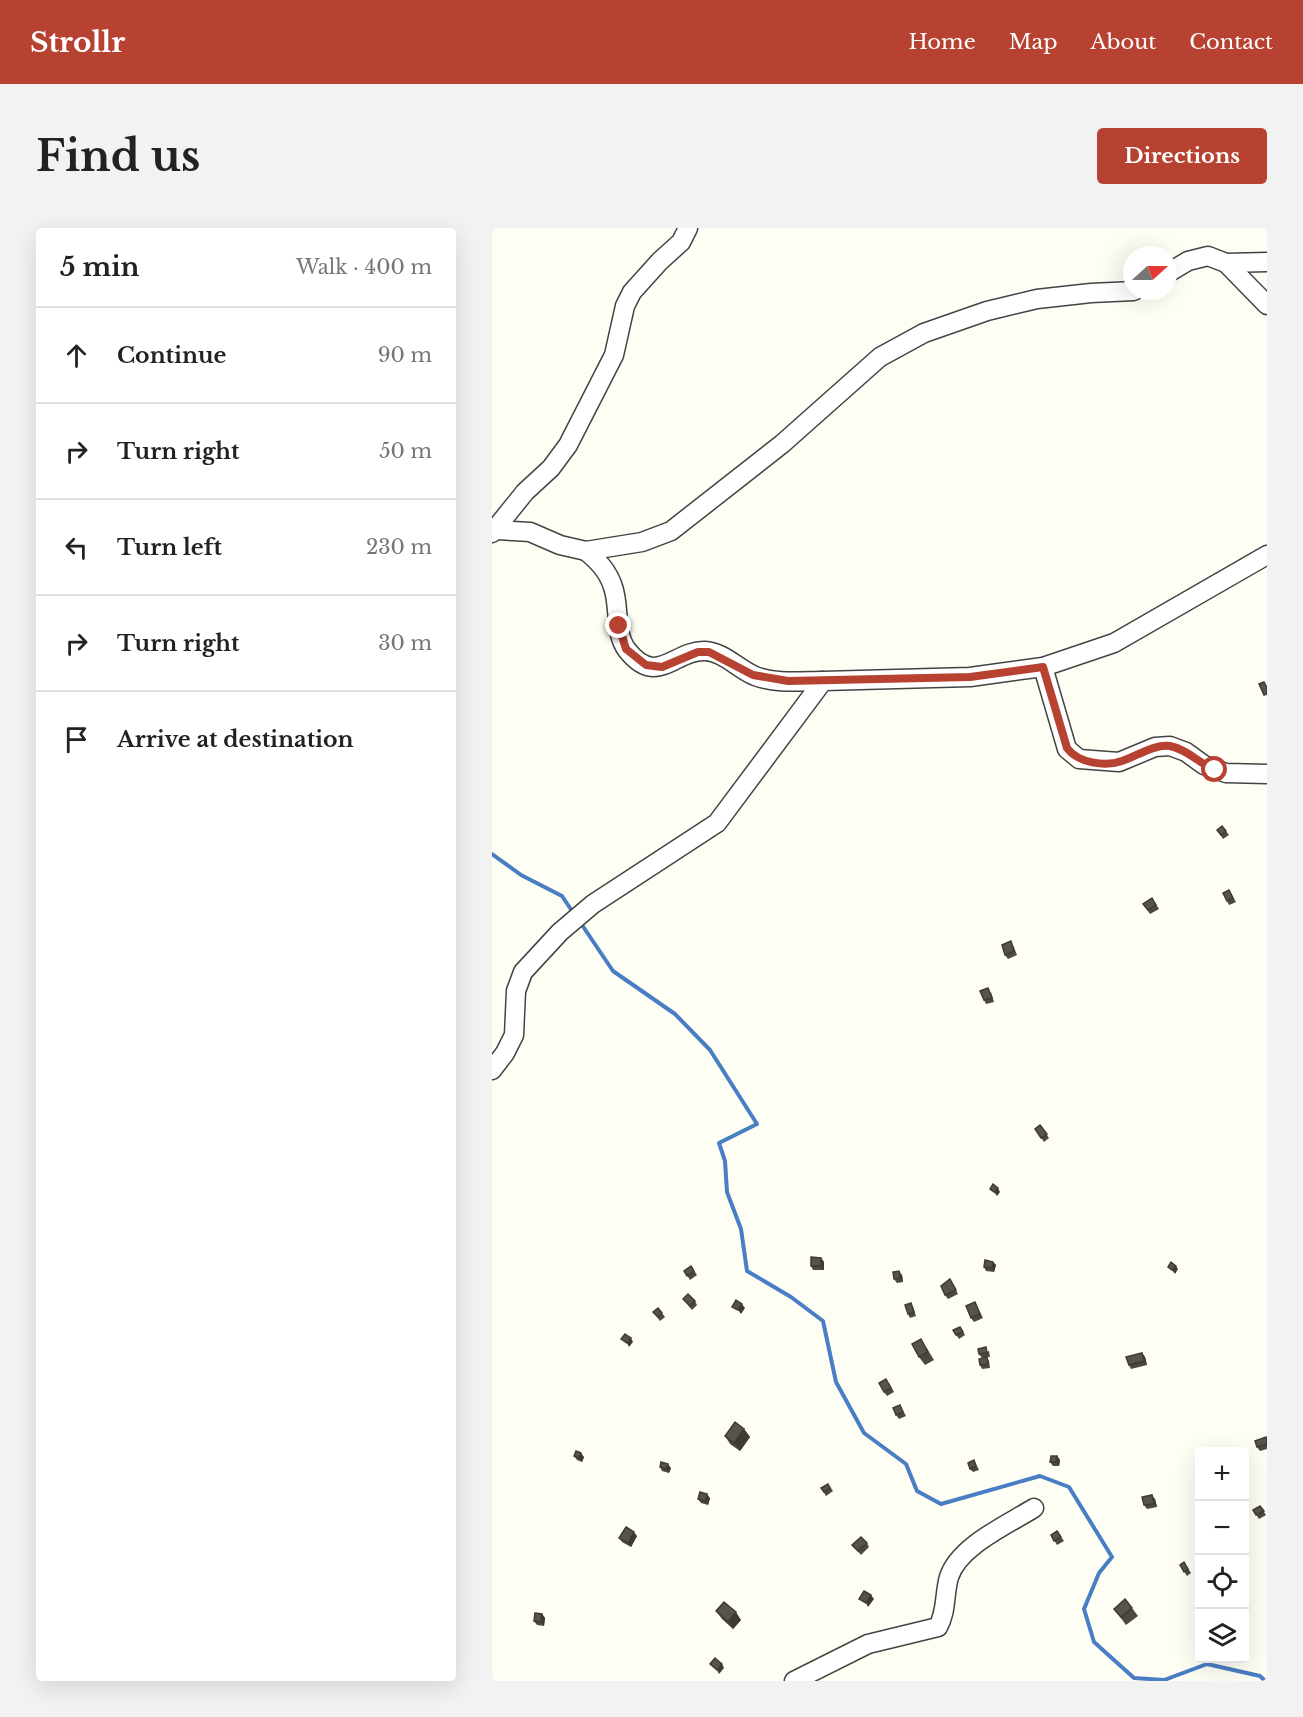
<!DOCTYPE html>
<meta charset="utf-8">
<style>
body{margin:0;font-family:"Libre Baskerville",serif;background:#f2f2f2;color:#222}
.controls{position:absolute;right:18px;bottom:18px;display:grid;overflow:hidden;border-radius:6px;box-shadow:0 6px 24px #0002}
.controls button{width:54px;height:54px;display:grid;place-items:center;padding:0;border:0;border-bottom:2px solid #e0e0e0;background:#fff;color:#222;font:30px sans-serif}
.compass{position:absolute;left:631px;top:18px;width:54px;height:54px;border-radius:50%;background:#fff;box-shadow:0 6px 24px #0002;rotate:69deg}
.stop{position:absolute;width:18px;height:18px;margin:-14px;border:4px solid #b84231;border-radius:50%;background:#fff}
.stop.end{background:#b84231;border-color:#fff;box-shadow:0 2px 6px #0008}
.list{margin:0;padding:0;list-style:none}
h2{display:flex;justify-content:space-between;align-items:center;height:78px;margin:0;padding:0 24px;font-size:26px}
h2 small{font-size:20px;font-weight:400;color:#767676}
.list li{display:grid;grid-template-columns:39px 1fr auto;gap:18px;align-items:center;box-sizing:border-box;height:96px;padding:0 24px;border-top:2px solid #e0e0e0}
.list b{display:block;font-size:22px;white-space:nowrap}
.list em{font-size:20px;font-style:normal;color:#767676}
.icon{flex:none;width:33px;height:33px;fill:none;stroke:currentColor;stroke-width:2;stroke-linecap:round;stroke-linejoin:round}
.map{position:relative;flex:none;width:775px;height:1453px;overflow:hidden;border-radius:6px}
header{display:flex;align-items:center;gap:36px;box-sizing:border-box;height:84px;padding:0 30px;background:#b84231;color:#fff}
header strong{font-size:28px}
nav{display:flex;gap:33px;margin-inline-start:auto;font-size:21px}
.intro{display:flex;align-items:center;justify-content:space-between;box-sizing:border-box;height:144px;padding:0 36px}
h1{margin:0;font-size:42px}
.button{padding:15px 27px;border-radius:6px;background:#b84231;color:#fff;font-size:21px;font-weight:700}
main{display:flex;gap:36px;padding:0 36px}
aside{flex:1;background:#fff;border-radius:6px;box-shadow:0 6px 24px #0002}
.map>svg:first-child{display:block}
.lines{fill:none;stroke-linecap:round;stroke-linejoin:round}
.stream{stroke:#497ec4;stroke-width:4}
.minor-casing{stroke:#434343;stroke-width:21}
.minor{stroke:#fff;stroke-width:18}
.wall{fill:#4c4842}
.shaded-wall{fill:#3e3b36}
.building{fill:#58544d;stroke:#3e3b36;stroke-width:1.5}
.route{stroke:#b84231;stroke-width:8}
</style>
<header>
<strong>Strollr</strong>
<nav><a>Home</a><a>Map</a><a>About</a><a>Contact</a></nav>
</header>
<div class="intro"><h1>Find us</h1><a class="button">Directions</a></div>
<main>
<aside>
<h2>5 min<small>Walk · 400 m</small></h2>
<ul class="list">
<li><svg class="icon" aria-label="ahead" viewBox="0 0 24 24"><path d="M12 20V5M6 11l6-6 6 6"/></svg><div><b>Continue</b></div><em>90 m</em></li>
<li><svg class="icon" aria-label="right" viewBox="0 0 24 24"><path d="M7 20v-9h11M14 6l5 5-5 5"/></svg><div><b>Turn right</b></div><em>50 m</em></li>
<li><svg class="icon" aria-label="left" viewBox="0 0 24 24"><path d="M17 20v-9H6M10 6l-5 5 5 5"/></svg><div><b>Turn left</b></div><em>230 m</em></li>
<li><svg class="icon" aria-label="right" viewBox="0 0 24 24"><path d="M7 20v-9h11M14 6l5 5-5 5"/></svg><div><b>Turn right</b></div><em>30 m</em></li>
<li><svg class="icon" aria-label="arrive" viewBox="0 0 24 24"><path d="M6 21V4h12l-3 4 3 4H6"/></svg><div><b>Arrive at destination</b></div></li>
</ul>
</aside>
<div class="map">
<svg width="775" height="1453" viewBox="0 0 775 1453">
<rect width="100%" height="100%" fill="#fefef5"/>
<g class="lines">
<g class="stream">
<polyline points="0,626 29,647 70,668 82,686"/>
<polyline points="88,694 121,743 183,786 218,822 265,896 227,915 233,933 235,964 249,1001 255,1043 299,1069 331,1093 344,1154 372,1205 414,1236 425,1263 449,1276 548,1248 577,1259 620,1329 607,1345 592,1381 602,1414 642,1450 672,1452 715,1436 768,1448 773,1453"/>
</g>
<g class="minor-casing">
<g id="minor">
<polyline points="734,35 775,77"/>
<polyline points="676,45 696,33 716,28 734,35 775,34"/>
<polyline points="5,302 38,304 68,317 94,323 150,314 179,303 290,216 388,129 432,105 495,83 545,71 599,65 642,63"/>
<polyline points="0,305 33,264 59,240 76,217 122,127 133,78 140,64 168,33 189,14 196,0"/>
<path d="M94 323C106 333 116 343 121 359 128 378 122 405 135 422 165 460 182 422 213 423 232 424 246 441 263 448 284 456 309 453 331 453"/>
<polyline points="551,439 575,521 587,531 627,534 663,519 678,518 694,524 712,537 734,545 775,546"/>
<polyline points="0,842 13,825 22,807 24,763 31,744 68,704 101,676 225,595 331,453 478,449 551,439 622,415 775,327"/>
<path d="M302 1453 376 1416 446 1399C455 1383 452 1366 457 1349 467 1318 515 1297 542 1280"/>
</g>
</g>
<use href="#minor" class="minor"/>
</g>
<g class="wall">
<polygon points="730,598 737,607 731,611 725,602"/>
<polygon points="737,662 744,674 737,677 735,673"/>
<polygon points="660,670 667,681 658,686 651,676"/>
<polygon points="521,717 525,727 516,731 513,727"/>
<polygon points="499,764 502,774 494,776 492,772"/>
<polygon points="548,897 557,910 552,914 543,901"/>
<polygon points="329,1030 332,1034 332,1042 321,1042 319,1038"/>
<polygon points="501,1034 504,1037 502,1044 494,1043 492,1039"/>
<polygon points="199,1038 205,1047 198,1052 192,1043"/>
<polygon points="410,1047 411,1054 405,1055 402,1051"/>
<polygon points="458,1051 466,1066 456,1071 453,1067"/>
<polygon points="191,1071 203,1073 205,1077 200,1082"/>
<polygon points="483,1074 491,1090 482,1094 479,1090"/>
<polygon points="419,1075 421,1079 424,1088 418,1090 416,1086"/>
<polygon points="166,1080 173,1089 168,1093 161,1084"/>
<polygon points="468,1099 473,1107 467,1111 461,1102"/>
<polygon points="434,1119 442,1132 433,1137 427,1129"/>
<polygon points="497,1123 498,1129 495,1129 497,1133 498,1140 490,1141 488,1137 490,1130 487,1126"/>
<polygon points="650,1125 653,1129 655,1137 639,1141 637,1137"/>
<polygon points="397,1155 402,1164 395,1168 392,1164"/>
<polygon points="408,1177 414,1188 407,1191 404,1187"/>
<polygon points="252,1201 258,1209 248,1223 238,1216 233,1208"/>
<polygon points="774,1209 775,1211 775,1221 768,1223 765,1219"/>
<polygon points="82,1228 92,1229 90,1234 85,1232"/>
<polygon points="565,1228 568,1232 567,1238 561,1238 558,1234"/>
<polygon points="482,1232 487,1242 481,1244 478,1241"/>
<polygon points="168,1239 179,1240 177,1245 170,1243"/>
<polygon points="336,1256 341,1263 334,1268 329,1260"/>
<polygon points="218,1270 216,1277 209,1275 206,1271"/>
<polygon points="663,1271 665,1279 655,1281 652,1277"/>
<polygon points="768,1278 774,1287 767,1291 761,1282"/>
<polygon points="565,1303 572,1313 565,1317 559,1307"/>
<polygon points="145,1308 139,1319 130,1314 127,1310"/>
<polygon points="375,1315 377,1319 369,1327 360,1317"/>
<polygon points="692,1334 699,1345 695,1348 688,1337"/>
<polygon points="640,1380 646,1388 634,1397 622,1381"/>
<polygon points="224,1383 249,1392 241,1401 230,1391"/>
<polygon points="50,1386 53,1390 52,1398 45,1397 42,1393"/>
</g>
<g class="shaded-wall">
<polygon points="506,960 508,964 505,968 502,964"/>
<polygon points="329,1030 332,1034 332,1042 329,1038"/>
<polygon points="501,1034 504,1037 502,1044 500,1040"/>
<polygon points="684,1038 686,1041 683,1046 680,1042"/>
<polygon points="407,1043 410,1047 411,1054 408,1050"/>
<polygon points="250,1076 253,1080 249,1086 246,1082"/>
<polygon points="139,1110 141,1114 137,1119 135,1115"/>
<polygon points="650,1125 653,1129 655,1137 652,1133"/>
<polygon points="252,1201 258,1209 248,1223 242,1215"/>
<polygon points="89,1225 92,1229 90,1234 87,1230"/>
<polygon points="565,1228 568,1232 567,1238 564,1234"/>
<polygon points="176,1236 179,1240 177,1245 174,1241"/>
<polygon points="215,1266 218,1270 216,1277 213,1273"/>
<polygon points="660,1267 663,1271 665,1279 662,1276"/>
<polygon points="142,1304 145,1308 139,1319 136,1315"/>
<polygon points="379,1367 382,1371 376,1379 374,1375"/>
<polygon points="244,1384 249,1392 241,1401 236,1394"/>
<polygon points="50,1386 53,1390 52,1398 49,1394"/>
<polygon points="230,1436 232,1440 227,1446 225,1442"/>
</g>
<g class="building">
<polygon points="772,454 775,460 775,466 772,467 767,456"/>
<polygon points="730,598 734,603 729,607 725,602"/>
<polygon points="737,662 741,670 735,673 731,665"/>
<polygon points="660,670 664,677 656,682 651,676"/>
<polygon points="519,713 522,723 513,727 510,717"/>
<polygon points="496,760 500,770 492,772 488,763"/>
<polygon points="548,897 555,906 549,910 543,901"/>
<polygon points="501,956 506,960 502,964 498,961"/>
<polygon points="319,1029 329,1030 329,1038 319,1038"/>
<polygon points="493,1032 501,1034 500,1040 492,1039"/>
<polygon points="679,1034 684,1038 680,1042 676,1039"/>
<polygon points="199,1038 202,1043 195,1048 192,1043"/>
<polygon points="407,1043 408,1050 402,1051 401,1044"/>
<polygon points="458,1051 464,1062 453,1067 449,1058"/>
<polygon points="196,1066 203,1073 198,1078 191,1071"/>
<polygon points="244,1072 250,1076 246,1082 240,1079"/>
<polygon points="483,1074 488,1086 479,1090 474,1078"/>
<polygon points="419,1075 422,1084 416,1086 413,1077"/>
<polygon points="166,1080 170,1085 166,1089 161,1084"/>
<polygon points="468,1099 471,1104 464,1107 461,1102"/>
<polygon points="133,1106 139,1110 135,1115 129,1111"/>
<polygon points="429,1111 436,1124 427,1129 420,1116"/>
<polygon points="494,1119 495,1125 487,1126 486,1121"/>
<polygon points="650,1125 652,1133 637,1137 634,1129"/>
<polygon points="495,1129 496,1136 488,1137 487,1131"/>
<polygon points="394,1151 399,1160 392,1164 387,1155"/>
<polygon points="408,1177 411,1184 404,1187 401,1180"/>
<polygon points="243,1194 252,1201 242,1215 233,1208"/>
<polygon points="774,1209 775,1216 765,1219 763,1213"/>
<polygon points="84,1223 89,1225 87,1230 82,1228"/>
<polygon points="559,1228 565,1228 564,1234 558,1234"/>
<polygon points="482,1232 484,1238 478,1241 476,1235"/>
<polygon points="169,1234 176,1236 174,1241 168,1239"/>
<polygon points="336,1256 338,1260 332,1264 329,1260"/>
<polygon points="208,1264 215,1266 213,1273 206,1271"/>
<polygon points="660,1267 662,1276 652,1277 650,1269"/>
<polygon points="768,1278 772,1283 764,1287 761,1282"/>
<polygon points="134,1299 142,1304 136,1315 127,1310"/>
<polygon points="565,1303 569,1309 562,1313 559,1307"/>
<polygon points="369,1309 375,1315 366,1323 360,1317"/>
<polygon points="692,1334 696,1341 692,1344 688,1337"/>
<polygon points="372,1363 379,1367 374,1375 367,1371"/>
<polygon points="633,1371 640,1380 629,1389 622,1381"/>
<polygon points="232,1374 244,1384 236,1394 224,1383"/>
<polygon points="43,1385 50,1386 49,1394 42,1393"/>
<polygon points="223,1430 230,1436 225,1442 218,1436"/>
</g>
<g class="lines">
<path class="route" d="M127 398 134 421 154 437 170 439 206 424H217L261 447 296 453 478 449 551 439 575 520C586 535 613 539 630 533 645 528 662 516 678 518 695 521 708 536 723 542"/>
</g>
</svg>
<div class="controls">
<button>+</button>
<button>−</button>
<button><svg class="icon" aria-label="locate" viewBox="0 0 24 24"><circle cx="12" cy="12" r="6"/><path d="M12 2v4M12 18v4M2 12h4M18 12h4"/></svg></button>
<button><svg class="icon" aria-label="layers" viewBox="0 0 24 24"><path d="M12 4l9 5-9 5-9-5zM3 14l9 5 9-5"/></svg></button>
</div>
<svg class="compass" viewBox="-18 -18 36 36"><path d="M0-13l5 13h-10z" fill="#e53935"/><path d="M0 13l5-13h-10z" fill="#767676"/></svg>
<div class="stop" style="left:723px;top:542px"></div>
<div class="stop end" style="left:127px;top:398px"></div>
</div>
</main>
